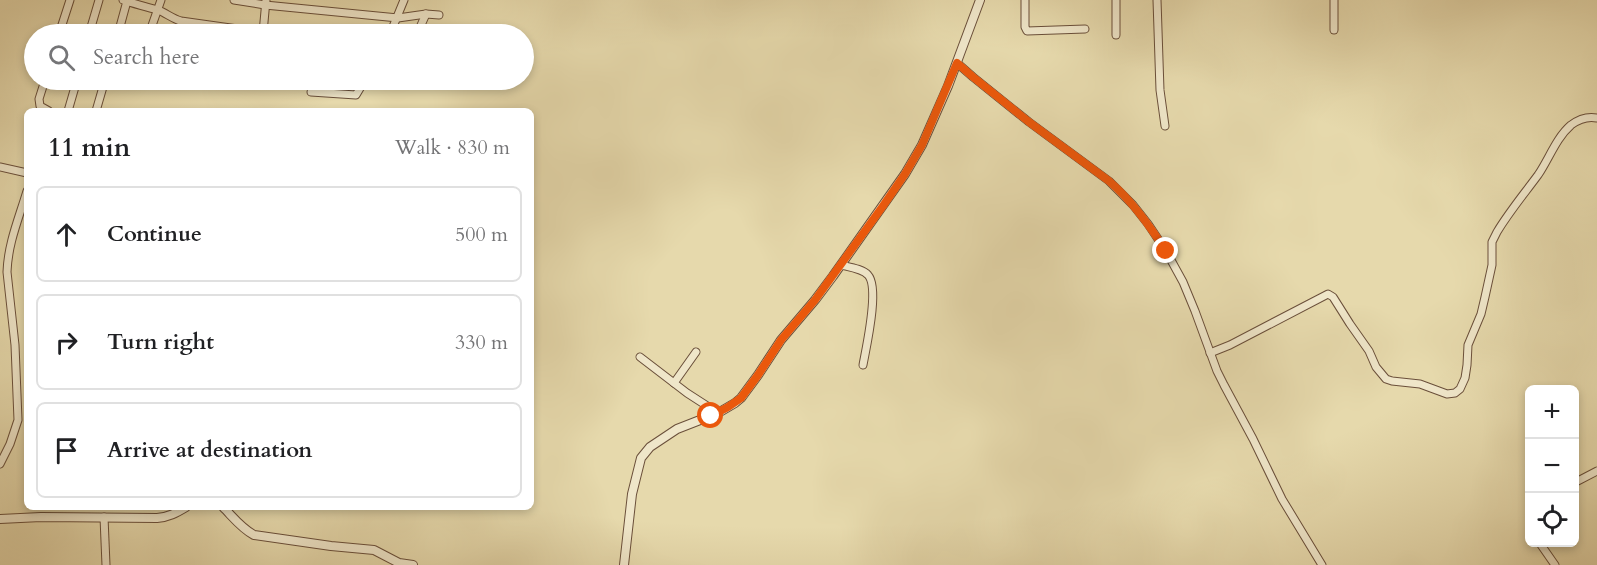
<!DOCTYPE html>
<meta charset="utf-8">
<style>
body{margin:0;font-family:Cardo,serif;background:#f2f2f2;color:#202124}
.controls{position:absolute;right:18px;bottom:18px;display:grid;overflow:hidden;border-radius:9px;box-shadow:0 3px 9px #0003}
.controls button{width:54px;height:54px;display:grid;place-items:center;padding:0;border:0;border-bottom:2px solid #e0e0e0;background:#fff;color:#202124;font:30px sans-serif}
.stop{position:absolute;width:18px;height:18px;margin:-14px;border:4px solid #ea580c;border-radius:50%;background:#fff}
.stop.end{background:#ea580c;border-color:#fff;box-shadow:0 2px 6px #0008}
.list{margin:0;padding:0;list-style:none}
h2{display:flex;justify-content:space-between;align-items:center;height:78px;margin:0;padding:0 24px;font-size:26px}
h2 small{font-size:20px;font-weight:400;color:#757577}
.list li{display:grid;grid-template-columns:39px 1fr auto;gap:18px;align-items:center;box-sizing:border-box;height:96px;margin:0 12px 12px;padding:0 12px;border:2px solid #e0e0e0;border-radius:9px}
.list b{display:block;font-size:22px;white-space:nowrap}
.list em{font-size:20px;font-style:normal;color:#757577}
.icon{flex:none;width:33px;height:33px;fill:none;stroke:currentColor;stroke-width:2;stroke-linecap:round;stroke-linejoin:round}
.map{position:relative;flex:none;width:1597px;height:565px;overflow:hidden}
.search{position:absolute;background:#fff;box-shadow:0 3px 9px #0003;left:24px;top:24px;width:510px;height:66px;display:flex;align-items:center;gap:15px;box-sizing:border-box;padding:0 21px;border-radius:33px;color:#757577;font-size:22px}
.panel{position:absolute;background:#fff;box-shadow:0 3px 9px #0003;left:24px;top:108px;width:510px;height:402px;border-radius:9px}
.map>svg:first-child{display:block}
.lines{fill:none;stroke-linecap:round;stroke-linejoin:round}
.minor-casing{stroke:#6a4f3a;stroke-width:9}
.tertiary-casing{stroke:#6a4f3a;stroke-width:10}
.minor{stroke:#efe6c9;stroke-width:7}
.tertiary{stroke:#efe6c9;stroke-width:8}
.route{stroke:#ea580c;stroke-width:8}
</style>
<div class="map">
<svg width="1597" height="565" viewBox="0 0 1597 565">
<rect width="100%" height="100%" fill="#e6d9ac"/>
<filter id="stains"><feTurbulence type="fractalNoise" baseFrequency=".00333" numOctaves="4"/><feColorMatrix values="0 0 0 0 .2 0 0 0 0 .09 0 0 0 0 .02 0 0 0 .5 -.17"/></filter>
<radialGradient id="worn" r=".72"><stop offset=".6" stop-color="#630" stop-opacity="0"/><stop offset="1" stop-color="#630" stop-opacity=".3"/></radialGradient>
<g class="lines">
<g class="minor-casing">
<g id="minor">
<polyline points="234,0 265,5 398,18 426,14 439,15"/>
<polyline points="1025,0 1025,27 1027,31 1085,29"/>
<polyline points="1116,0 1116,35"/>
<polyline points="1157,0 1160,90 1165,126"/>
<path d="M127 1C137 5 148 7 158 10 166 13 173 19 181 21L274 34"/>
<polyline points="1334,30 1334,0"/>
<polyline points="263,33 266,0"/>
<polyline points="59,34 70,0"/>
<polyline points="89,34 99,0"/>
<polyline points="118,34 127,1 123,0"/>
<polyline points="149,34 161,0"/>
<polyline points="390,34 404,0"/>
<polyline points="417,34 426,14"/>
<polyline points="957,63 973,77 1029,122 1109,181 1133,205 1148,224 1166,251 1183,282 1195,311 1217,371 1224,385 1253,439 1282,499 1322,565"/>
<polyline points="45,80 39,99 40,106 49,111"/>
<polyline points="311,92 356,95 365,80"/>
<polyline points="68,111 77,80"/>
<polyline points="96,111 105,80"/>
<polyline points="0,167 27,173"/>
<path d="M841 265C849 267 863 269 868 275 880 288 866 348 863 365"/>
<path d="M1210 353 1230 345 1328 294 1333 297 1350 324 1369 351 1376 367 1386 379 1392 381 1420 384 1447 394 1455 393 1460 389 1465 378 1467 365 1468 345 1481 314 1485 297 1492 265V242L1497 232C1509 212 1524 194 1538 175 1549 159 1556 138 1571 125 1579 119 1587 116 1597 118"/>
<polyline points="640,357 687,393 718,413"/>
<polyline points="674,383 696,352"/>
<path d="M0 464 10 444 18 420 15 345 7 272C8 243 19 218 27 191"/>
<polyline points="1574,483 1597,471"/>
<polyline points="104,517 106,565"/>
<polyline points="1539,542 1555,565"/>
</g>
</g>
<g class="tertiary-casing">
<g id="tertiary">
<path d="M223 507C233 517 241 528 254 535L331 546 374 550 399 563 413 565"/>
<path d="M0 519 41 517 157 518C169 517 176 513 186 507"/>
<polyline points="624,565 632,494 641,458 650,447 677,429 718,413 735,403 741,398 758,375 781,340 815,300 833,276 905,174 922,145 948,86 980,0"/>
</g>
</g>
<use href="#minor" class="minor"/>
<use href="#tertiary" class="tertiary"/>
</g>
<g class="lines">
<path class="route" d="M711 416 728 407 741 398 758 375 781 340 815 300 883 206 905 174 922 145 957 63 973 77 1029 122 1109 181C1132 201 1149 225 1166 251"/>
</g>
<rect width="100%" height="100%" filter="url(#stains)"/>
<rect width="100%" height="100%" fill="url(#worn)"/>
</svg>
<div class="controls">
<button>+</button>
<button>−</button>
<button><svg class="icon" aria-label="locate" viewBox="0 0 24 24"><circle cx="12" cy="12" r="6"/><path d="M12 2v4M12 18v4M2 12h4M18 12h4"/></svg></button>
</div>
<div class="stop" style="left:711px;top:416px"></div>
<div class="stop end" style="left:1166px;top:251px"></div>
<div class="search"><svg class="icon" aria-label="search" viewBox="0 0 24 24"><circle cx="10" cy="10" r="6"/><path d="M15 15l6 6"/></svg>Search here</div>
<section class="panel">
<h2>11 min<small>Walk · 830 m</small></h2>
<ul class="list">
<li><svg class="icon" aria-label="ahead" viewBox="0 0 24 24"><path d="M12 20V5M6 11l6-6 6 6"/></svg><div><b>Continue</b></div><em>500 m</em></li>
<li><svg class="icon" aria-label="right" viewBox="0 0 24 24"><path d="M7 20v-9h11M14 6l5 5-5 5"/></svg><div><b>Turn right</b></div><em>330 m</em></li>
<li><svg class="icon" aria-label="arrive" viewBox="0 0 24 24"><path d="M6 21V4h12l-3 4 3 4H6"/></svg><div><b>Arrive at destination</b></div></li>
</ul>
</section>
</div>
